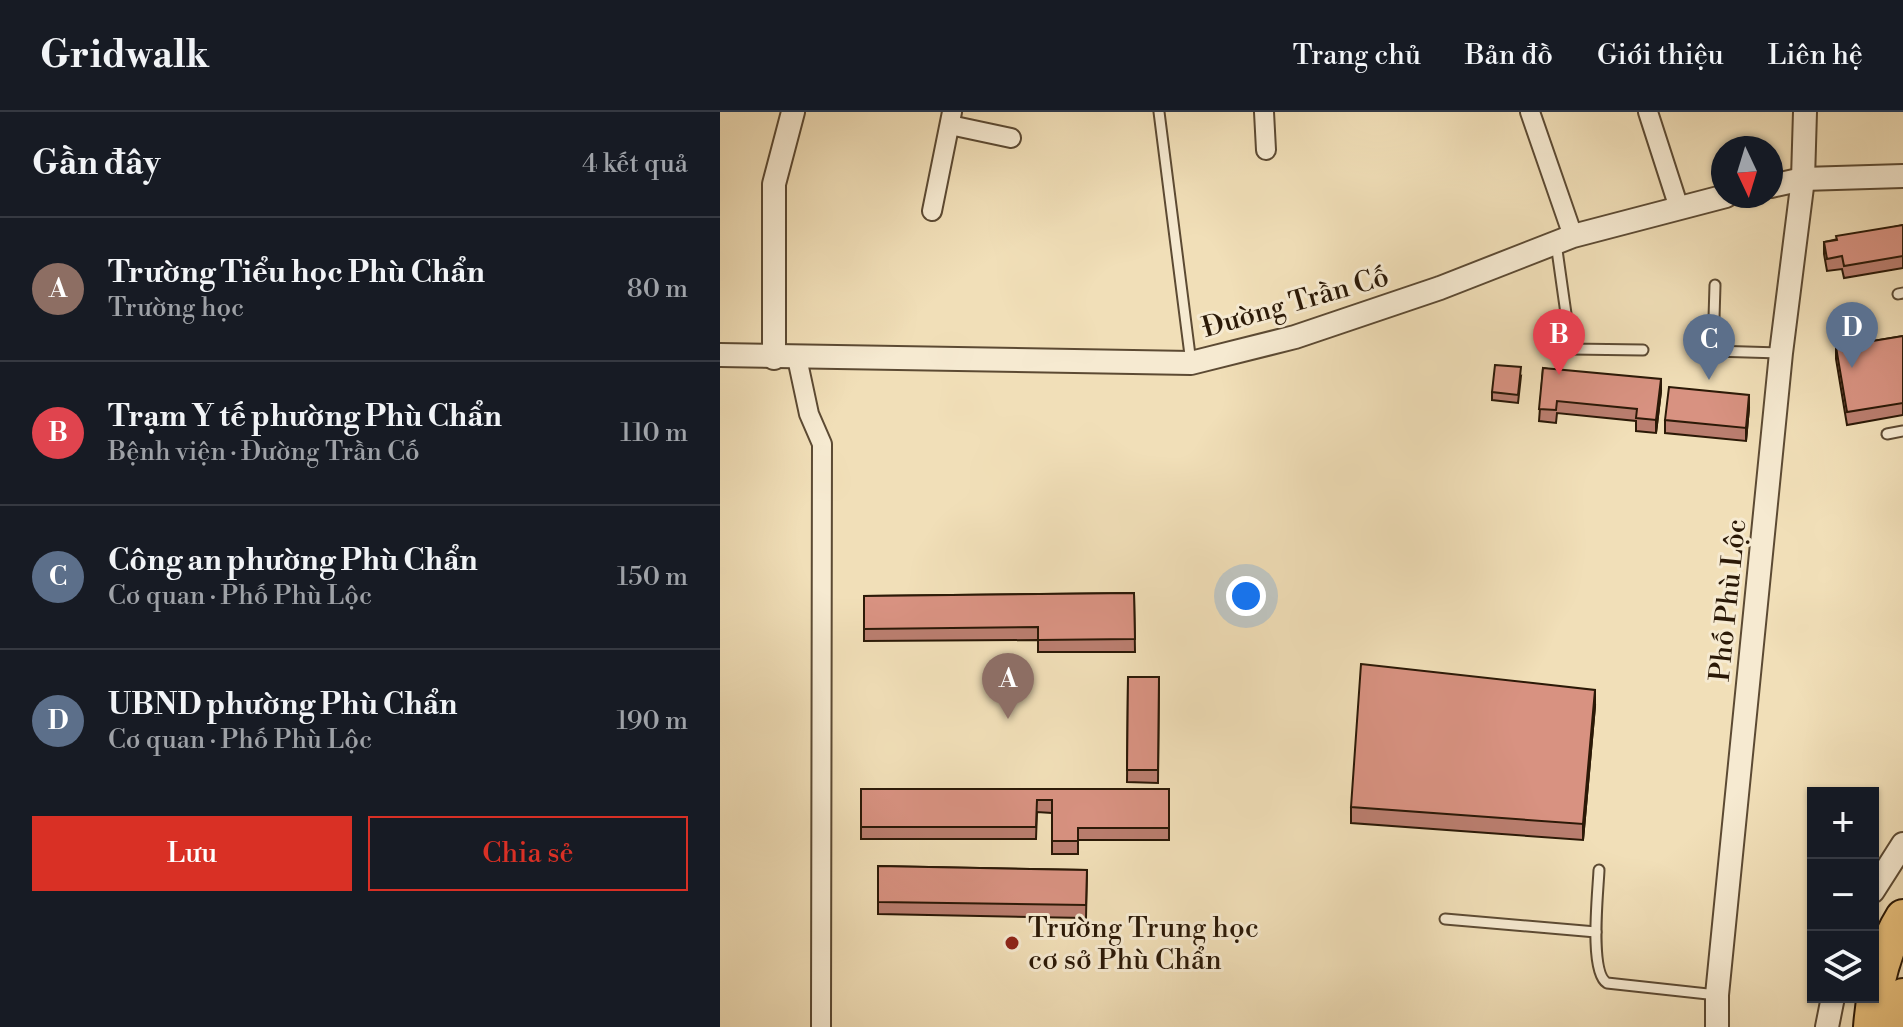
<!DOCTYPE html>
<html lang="vi">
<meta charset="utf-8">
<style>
body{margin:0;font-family:"Libre Bodoni",serif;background:#20242c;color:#f1f3f6}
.controls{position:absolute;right:24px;bottom:24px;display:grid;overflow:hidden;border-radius:0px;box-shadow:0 2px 6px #0004}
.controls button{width:72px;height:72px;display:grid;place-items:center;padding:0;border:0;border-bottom:2px solid #363941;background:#171b24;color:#f1f3f6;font:40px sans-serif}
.compass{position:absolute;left:991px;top:24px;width:72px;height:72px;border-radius:50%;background:#171b24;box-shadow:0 2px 6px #0004;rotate:176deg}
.you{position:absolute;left:526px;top:484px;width:28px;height:28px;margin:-20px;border:6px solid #fff;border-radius:50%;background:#1a73e8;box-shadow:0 0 0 12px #1a73e833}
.badge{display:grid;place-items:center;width:52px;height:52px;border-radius:50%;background:#d93025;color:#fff;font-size:26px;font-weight:700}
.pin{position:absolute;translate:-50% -66px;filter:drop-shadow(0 2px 4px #0008)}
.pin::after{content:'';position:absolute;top:42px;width:28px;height:24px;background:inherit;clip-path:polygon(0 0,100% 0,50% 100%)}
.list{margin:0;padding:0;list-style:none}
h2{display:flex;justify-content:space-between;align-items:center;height:104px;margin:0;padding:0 32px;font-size:34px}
h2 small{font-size:26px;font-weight:400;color:#9ea1a6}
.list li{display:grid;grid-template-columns:52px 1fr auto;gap:24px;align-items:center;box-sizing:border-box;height:144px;padding:0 32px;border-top:2px solid #363941}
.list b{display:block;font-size:30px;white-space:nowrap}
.list p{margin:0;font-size:26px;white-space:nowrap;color:#9ea1a6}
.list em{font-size:26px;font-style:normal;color:#9ea1a6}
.actions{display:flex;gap:16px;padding:24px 32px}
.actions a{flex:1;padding:18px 0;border:2px solid #d93025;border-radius:0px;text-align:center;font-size:28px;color:#d93025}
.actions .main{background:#d93025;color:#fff}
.icon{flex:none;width:44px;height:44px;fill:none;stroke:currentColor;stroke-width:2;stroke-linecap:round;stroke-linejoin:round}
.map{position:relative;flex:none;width:1183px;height:915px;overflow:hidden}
header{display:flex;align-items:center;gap:48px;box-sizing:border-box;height:112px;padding:0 40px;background:#171b24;border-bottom:2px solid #363941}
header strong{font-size:38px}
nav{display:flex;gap:44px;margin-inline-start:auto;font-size:28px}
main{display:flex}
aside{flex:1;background:#171b24}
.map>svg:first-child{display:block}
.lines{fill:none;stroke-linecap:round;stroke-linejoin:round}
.service-casing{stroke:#5c4a33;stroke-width:13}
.minor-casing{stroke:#5c4a33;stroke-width:22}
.tertiary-casing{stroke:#5c4a33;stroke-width:26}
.motorway-casing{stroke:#2b1907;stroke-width:38}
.service{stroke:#f6ead1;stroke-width:9}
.minor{stroke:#f6ead1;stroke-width:18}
.tertiary{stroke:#f6ead1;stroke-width:22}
.motorway{stroke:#e8c07c;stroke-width:34}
.wall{fill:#ba7e6f;stroke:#2b1907;stroke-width:2}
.shaded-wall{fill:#97665a;stroke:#2b1907;stroke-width:2}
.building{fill:#d89281;stroke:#2b1907;stroke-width:2}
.poi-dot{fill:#8f2418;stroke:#f6ead1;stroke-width:3}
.labels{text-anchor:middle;stroke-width:6;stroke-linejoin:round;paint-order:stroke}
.street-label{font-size:28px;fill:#2b1907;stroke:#f6ead1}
.poi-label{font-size:28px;fill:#2b1907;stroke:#f6ead1;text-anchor:start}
</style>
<header>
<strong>Gridwalk</strong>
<nav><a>Trang chủ</a><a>Bản đồ</a><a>Giới thiệu</a><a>Liên hệ</a></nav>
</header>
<main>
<aside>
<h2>Gần đây<small>4 kết quả</small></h2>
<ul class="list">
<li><span class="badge" style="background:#8d6e63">A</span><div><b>Trường Tiểu học Phù Chẩn</b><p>Trường học</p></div><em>80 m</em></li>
<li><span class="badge" style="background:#e0444e">B</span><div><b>Trạm Y tế phường Phù Chẩn</b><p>Bệnh viện · Đường Trần Cố</p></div><em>110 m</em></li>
<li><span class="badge" style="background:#5c6f8a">C</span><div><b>Công an phường Phù Chẩn</b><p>Cơ quan · Phố Phù Lộc</p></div><em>150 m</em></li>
<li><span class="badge" style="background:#5c6f8a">D</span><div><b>UBND phường Phù Chẩn</b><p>Cơ quan · Phố Phù Lộc</p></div><em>190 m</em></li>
</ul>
<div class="actions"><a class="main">Lưu</a><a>Chia sẻ</a></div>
</aside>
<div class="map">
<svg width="1183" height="915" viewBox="0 0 1183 915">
<rect width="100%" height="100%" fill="#f1dfb8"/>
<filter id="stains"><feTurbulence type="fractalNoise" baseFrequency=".0025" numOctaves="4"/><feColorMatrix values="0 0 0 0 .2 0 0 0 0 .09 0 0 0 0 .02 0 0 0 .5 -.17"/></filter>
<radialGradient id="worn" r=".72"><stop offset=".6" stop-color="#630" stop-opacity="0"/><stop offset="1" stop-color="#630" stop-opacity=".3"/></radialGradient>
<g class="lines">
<g class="service-casing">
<g id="service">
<polyline points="439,0 471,251"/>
<polyline points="836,131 851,237 923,238"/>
<polyline points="995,173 993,239 1061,241"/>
<polyline points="1178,182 1183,181"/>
<polyline points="1167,322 1183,319"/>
<path d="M879 758C878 781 869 860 887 871L997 883"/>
<polyline points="725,807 876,820"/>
</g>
</g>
<g class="minor-casing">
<g id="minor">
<polyline points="544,0 546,38"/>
<polyline points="810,0 853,124"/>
<polyline points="928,0 959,96"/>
<polyline points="230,13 291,26"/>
<polyline points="212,99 232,0"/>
<polyline points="77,246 89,302 102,332 101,915"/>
</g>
</g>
<g class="tertiary-casing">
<g id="tertiary">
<polyline points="1051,74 1083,67 1183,64"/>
<polyline points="0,243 471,251 575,225 720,176 853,124 1006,84"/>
<polyline points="54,246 54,72 73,0"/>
<polyline points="1153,779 1183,732"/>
<polyline points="997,915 997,883 1061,241 1083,67 1085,0"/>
<polyline points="1107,915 1113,885"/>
</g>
</g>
<g class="motorway-casing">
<g id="motorway">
<path d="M1151 915C1154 877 1163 837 1183 805"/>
<polyline points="1179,915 1183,884"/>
</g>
</g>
<use href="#service" class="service"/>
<use href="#minor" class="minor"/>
<use href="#tertiary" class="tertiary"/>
<use href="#motorway" class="motorway"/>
</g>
<g class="wall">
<polygon points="1183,113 1183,156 1124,166 1122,157 1107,159 1104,142 1104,130"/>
<polygon points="1183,224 1183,303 1127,313 1116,247 1116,235"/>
<polygon points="823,256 941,279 936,321 916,319 916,309 837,301 836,311 819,309"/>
<polygon points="801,264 798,291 772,288 772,280"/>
<polygon points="1029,296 1026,329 945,321 945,308"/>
<polygon points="414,481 415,540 318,540 318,528 144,529 144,484"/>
<polygon points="408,565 439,565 438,671 407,670"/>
<polygon points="875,594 863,728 631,711 631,695"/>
<polygon points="141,677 449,677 449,728 358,728 358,742 332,742 332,701 317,700 316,727 141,727"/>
<polygon points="158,754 367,758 366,806 158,802"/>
</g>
<g class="shaded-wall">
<polygon points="941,267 941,279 936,321 936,308"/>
<polygon points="1029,283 1029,296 1026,329 1026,316"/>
<polygon points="875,578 875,594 863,728 863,712"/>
</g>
<g class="building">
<polygon points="1183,113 1183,144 1124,154 1122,144 1107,147 1104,130 1117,128 1116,124"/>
<polygon points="1183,224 1183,291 1127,300 1116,235"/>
<polygon points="775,253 801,255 798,283 772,280"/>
<polygon points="823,256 941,267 936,308 916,306 917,297 837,289 836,298 819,297"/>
<polygon points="949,275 1029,283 1026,316 945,308"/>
<polygon points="414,481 415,527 318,528 318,515 144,517 144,484"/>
<polygon points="641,552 875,578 863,712 631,695"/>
<polygon points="408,565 439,565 438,658 407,658"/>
<polygon points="141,677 449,677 449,716 358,716 358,729 332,729 332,688 317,688 316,715 141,715"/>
<polygon points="158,754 367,758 366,793 158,790"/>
</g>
<circle class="poi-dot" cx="292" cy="831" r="8"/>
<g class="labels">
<g class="street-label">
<text transform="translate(575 189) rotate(-16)" y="10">Đường Trần Cố</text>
<text transform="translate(1007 488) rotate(-84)" y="10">Phố Phù Lộc</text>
</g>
<g class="poi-label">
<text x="308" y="825">Trường Trung học<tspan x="308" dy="32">cơ sở Phù Chẩn</tspan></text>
</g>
</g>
<rect width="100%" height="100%" filter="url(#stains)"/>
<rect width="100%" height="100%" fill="url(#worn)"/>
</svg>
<div class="controls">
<button>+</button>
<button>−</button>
<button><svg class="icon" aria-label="layers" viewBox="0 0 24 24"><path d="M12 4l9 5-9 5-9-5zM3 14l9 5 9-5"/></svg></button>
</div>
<svg class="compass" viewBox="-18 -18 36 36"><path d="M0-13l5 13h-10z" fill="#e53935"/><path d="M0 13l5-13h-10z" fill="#9ea1a6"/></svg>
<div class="you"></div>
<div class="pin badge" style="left:288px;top:607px;background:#8d6e63">A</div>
<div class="pin badge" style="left:839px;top:263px;background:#e0444e">B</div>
<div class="pin badge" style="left:989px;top:268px;background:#5c6f8a">C</div>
<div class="pin badge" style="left:1132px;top:256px;background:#5c6f8a">D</div>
</div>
</main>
